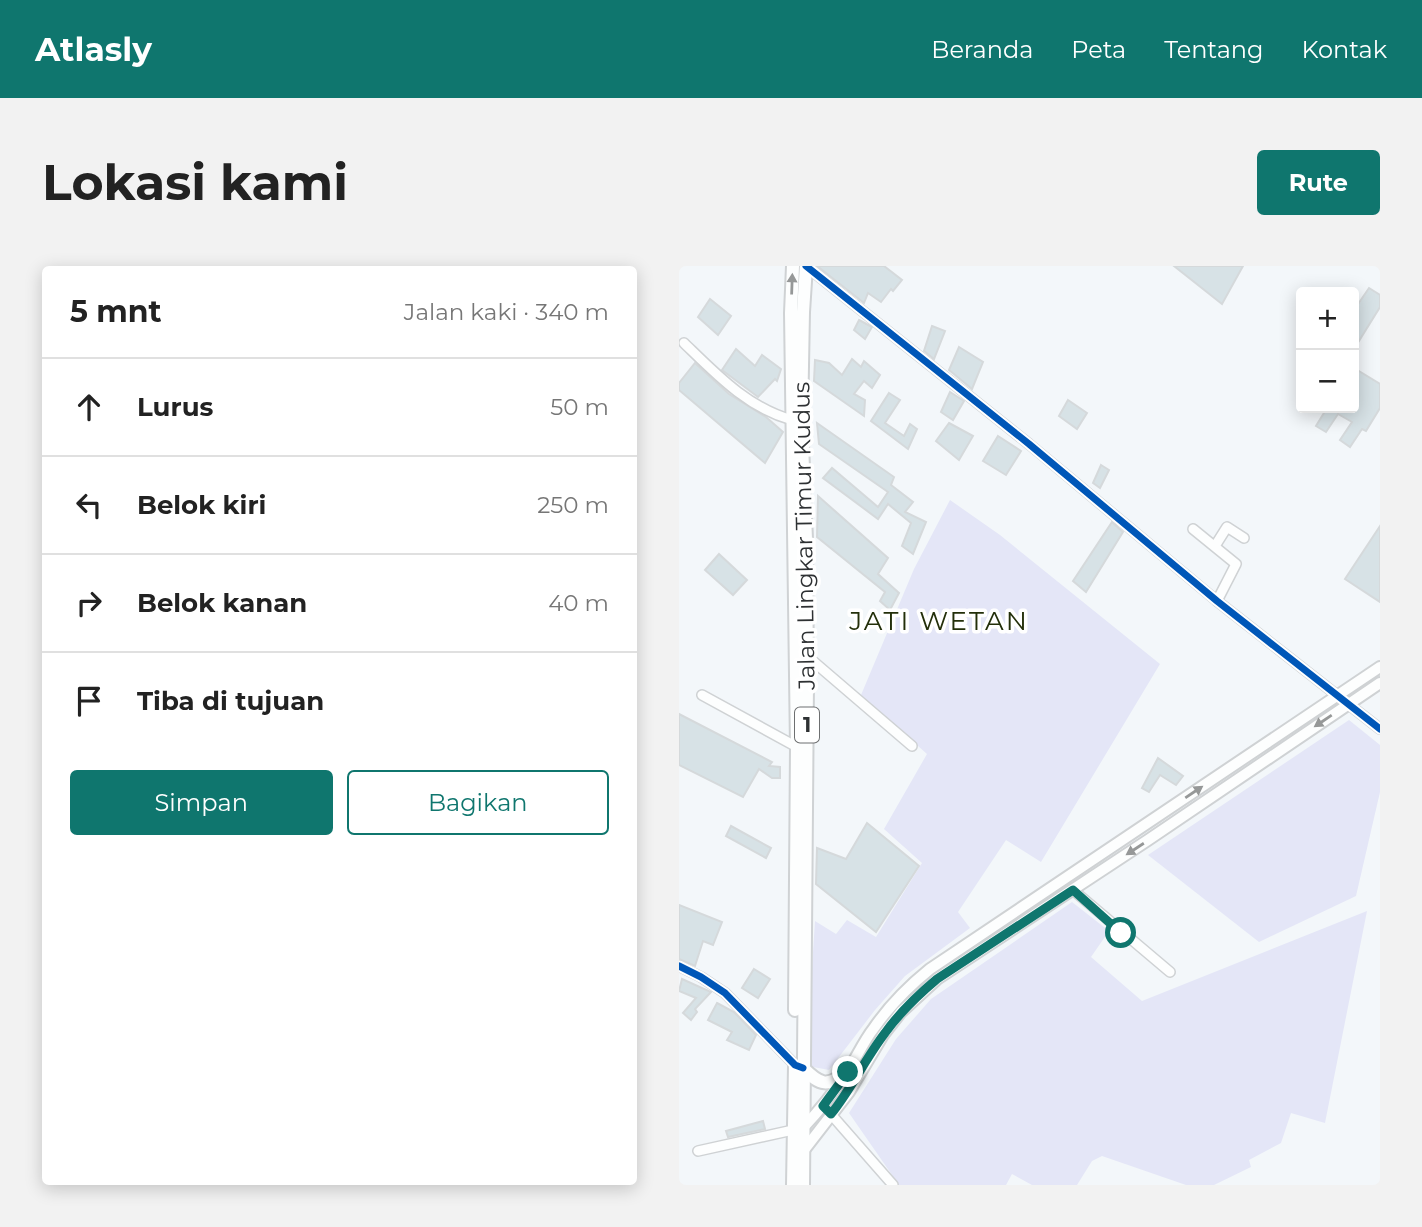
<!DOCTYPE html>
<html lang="id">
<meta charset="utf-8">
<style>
body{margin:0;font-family:Montserrat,sans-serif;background:#f2f2f2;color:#222}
.controls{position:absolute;right:21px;top:21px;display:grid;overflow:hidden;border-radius:7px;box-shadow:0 4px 18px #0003}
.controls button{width:63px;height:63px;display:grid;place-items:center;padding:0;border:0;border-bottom:2px solid #e0e0e0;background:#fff;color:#222;font:35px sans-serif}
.stop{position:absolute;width:21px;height:21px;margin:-16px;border:5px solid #0f766e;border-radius:50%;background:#fff}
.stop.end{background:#0f766e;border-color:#fff;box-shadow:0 2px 7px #0008}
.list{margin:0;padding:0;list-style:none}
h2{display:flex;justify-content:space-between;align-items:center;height:91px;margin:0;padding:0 28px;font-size:30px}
h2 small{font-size:23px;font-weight:400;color:#767676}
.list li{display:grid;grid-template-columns:46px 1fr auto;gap:21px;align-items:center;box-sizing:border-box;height:98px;padding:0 28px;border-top:2px solid #e0e0e0}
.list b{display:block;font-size:26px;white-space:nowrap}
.list em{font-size:23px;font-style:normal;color:#767676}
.actions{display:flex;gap:14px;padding:21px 28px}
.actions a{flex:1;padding:16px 0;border:2px solid #0f766e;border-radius:7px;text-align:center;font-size:24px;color:#0f766e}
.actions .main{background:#0f766e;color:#fff}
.icon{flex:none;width:38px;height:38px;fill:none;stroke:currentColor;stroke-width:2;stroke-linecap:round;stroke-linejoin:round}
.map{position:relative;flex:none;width:701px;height:919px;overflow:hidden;border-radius:7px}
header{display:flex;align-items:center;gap:42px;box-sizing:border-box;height:98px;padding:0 35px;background:#0f766e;color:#fff}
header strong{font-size:33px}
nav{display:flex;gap:38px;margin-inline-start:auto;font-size:24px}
.intro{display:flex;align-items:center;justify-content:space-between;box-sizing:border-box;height:168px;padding:0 42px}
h1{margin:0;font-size:49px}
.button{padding:18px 32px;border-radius:7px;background:#0f766e;color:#fff;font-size:24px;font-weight:700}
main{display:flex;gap:42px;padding:0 42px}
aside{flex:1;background:#fff;border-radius:7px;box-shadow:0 4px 18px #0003}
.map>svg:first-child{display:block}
.green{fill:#e4e6f7}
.building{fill:#d7e2e6;stroke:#d5d9db;stroke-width:2}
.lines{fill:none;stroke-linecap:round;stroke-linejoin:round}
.minor-casing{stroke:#cfd2d4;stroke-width:12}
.major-casing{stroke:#cfd2d4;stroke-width:14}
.highway-casing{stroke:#cfd2d4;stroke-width:16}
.minor{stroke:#fdfefe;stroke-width:9}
.major{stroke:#fdfefe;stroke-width:10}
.highway{stroke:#fdfefe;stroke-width:12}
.cycleway-casing{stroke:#fff;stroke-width:11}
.cycleway{stroke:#0057b8;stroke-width:7}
.oneway{fill:#969898}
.route{stroke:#0f766e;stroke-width:9}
.labels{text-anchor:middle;stroke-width:7;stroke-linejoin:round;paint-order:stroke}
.shield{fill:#fff;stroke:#6d6f70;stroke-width:2}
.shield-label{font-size:21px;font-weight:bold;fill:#2e3133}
.street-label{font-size:23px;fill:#2e3133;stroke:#fff}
.quarter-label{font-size:26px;letter-spacing:2px;fill:#232f0a;stroke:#fff}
</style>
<header>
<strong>Atlasly</strong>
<nav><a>Beranda</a><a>Peta</a><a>Tentang</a><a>Kontak</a></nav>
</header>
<div class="intro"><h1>Lokasi kami</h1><a class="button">Rute</a></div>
<main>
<aside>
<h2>5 mnt<small>Jalan kaki · 340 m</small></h2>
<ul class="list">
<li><svg class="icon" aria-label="ahead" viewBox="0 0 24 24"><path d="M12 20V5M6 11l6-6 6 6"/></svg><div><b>Lurus</b></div><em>50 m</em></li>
<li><svg class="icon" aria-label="left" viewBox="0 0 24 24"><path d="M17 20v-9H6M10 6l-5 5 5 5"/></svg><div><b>Belok kiri</b></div><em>250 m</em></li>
<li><svg class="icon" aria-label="right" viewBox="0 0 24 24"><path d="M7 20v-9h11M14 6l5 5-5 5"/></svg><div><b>Belok kanan</b></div><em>40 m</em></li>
<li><svg class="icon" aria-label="arrive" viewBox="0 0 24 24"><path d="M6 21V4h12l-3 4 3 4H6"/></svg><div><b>Tiba di tujuan</b></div></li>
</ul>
<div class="actions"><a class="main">Simpan</a><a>Bagikan</a></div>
</aside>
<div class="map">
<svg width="701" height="919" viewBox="0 0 701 919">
<rect width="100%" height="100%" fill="#f3f7fa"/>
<g class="green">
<polygon points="271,234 321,269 481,398 362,596 327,574 279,646 291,662 226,710 196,744 150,804 129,800 130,749 136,655 157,668 168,654 197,671 243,597 205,563 248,488 182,429 235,303"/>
<polygon points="670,454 701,479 701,526 677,630 580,676 469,589"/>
<polygon points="393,636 430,665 412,691 463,735 688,645 646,857 612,847 602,877 570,894 572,901 535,919 507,919 423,890 413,895 398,919 353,919 333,908 327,919 220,919 170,847 217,773 252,733"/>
</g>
<g class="building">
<polygon points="138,0 205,0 223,14 214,25 212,23 202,36 189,27 185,37"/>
<polygon points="495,0 564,0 543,38"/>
<polygon points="690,22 701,29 701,41 675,83 675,44"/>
<polygon points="31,33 52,50 39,69 19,51"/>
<polygon points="180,54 193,61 186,73 175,64"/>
<polygon points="253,60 266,65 255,93 245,85"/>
<polygon points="280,81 304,96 293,123 270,104"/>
<polygon points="57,83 76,100 83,89 102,103 98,115 96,113 79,131 43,104"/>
<polygon points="173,93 182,101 185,95 201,109 193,122 185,115 175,128 186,134 185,150 135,115 136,94 150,97 163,109"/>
<polygon points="16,97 50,128 87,151 104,166 86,197 0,124 0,117"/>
<polygon points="675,102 701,118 701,142 687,165 683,163 671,181 661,174 673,156 659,148 647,166 637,160 648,142 675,142"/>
<polygon points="271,126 285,135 274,154 262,146"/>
<polygon points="210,127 221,134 206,157 225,170 231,158 238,163 229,183 192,155"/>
<polygon points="389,134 408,147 398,163 380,150"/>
<polygon points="138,157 215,211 212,219 234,236 226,246 247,256 234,288 223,280 232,257 209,238 199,253 144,212 153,202 199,241 209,226 140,178"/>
<polygon points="270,157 294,170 280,194 257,175"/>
<polygon points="319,170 342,185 327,209 304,195"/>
<polygon points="422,199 430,204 421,222 414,217"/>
<polygon points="139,230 209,292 199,308 220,327 211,344 201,335 206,326 138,271"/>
<polygon points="433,256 444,266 407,326 394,315"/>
<polygon points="701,260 701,336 666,313"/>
<polygon points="40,288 68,314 54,329 26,304"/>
<polygon points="0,448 93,496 90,500 101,501 101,512 93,512 80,503 64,531 0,499"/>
<polygon points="479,492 504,510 497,519 481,509 470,526 463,522"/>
<polygon points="188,557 240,600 197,666 137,618 138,582 167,593"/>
<polygon points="52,560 92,582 87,592 47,570"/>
<polygon points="0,639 43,656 34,679 24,675 16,700 0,693"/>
<polygon points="75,703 91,713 79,732 63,722"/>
<polygon points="3,713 32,726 16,743 18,746 12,754 4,747 17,732 0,725"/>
<polygon points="38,737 55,746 77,769 70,784 48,774 53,766 29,754"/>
<polygon points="84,855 86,863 49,871 47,865"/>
</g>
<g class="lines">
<g class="minor-casing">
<g id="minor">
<polyline points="127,0 350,178 538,335 701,463"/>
<path d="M5 77C37 108 69 142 113 154"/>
<polyline points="514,263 557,298 538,335"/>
<polyline points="536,280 548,261 565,272"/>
<polyline points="128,390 233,480"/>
<polyline points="23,429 118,481"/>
<polyline points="394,624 491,706"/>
<polyline points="0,700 22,711 46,727 116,799 121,801"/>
<polyline points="150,846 214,919"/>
<polyline points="19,885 114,864"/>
</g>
</g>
<g class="major-casing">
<g id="major">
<path d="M120 864 123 863C139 846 154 828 167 808 177 793 184 776 195 762 211 739 230 720 251 703L701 401"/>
<polyline points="122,888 170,826 204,769 222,746 258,713 469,574 701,417"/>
</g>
</g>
<g class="highway-casing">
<g id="highway">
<polyline points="114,0 112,47 118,481 116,744"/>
<path d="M124 802C142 820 148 821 169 806"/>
<polyline points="114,919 116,800"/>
<polyline points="124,919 128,416 127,273 122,154 124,46 127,0"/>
</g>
</g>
<use href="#minor" class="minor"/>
<use href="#major" class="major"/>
<use href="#highway" class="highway"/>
<g class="cycleway-casing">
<g id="cycleway">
<polyline points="127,0 350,178 538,335 701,463"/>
<polyline points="0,700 22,711 46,727 116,799 124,802"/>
</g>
</g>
<use href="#cycleway" class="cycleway"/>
</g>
<defs><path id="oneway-solid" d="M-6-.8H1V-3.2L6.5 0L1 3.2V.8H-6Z" transform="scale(1.75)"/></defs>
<g class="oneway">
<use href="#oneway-solid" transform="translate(113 18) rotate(-88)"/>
<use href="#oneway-solid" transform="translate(644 455) rotate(146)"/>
<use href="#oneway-solid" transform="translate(515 526) rotate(-34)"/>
<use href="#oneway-solid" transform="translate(456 583) rotate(147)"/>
</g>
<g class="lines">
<path class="route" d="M169 806 144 840 152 848C173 822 186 793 206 767 221 746 239 729 258 713L394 624 442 667"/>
</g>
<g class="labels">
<rect class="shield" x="116" y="441.5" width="24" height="35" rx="5"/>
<g class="shield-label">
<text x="128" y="466">1</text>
</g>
<g class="street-label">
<text transform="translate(125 270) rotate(-91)" y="8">Jalan Lingkar Timur Kudus</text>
</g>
<g class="quarter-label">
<text x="260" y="364">JATI WETAN</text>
</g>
</g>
</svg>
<div class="controls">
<button>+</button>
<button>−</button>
</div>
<div class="stop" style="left:442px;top:667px"></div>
<div class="stop end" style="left:169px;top:806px"></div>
</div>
</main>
